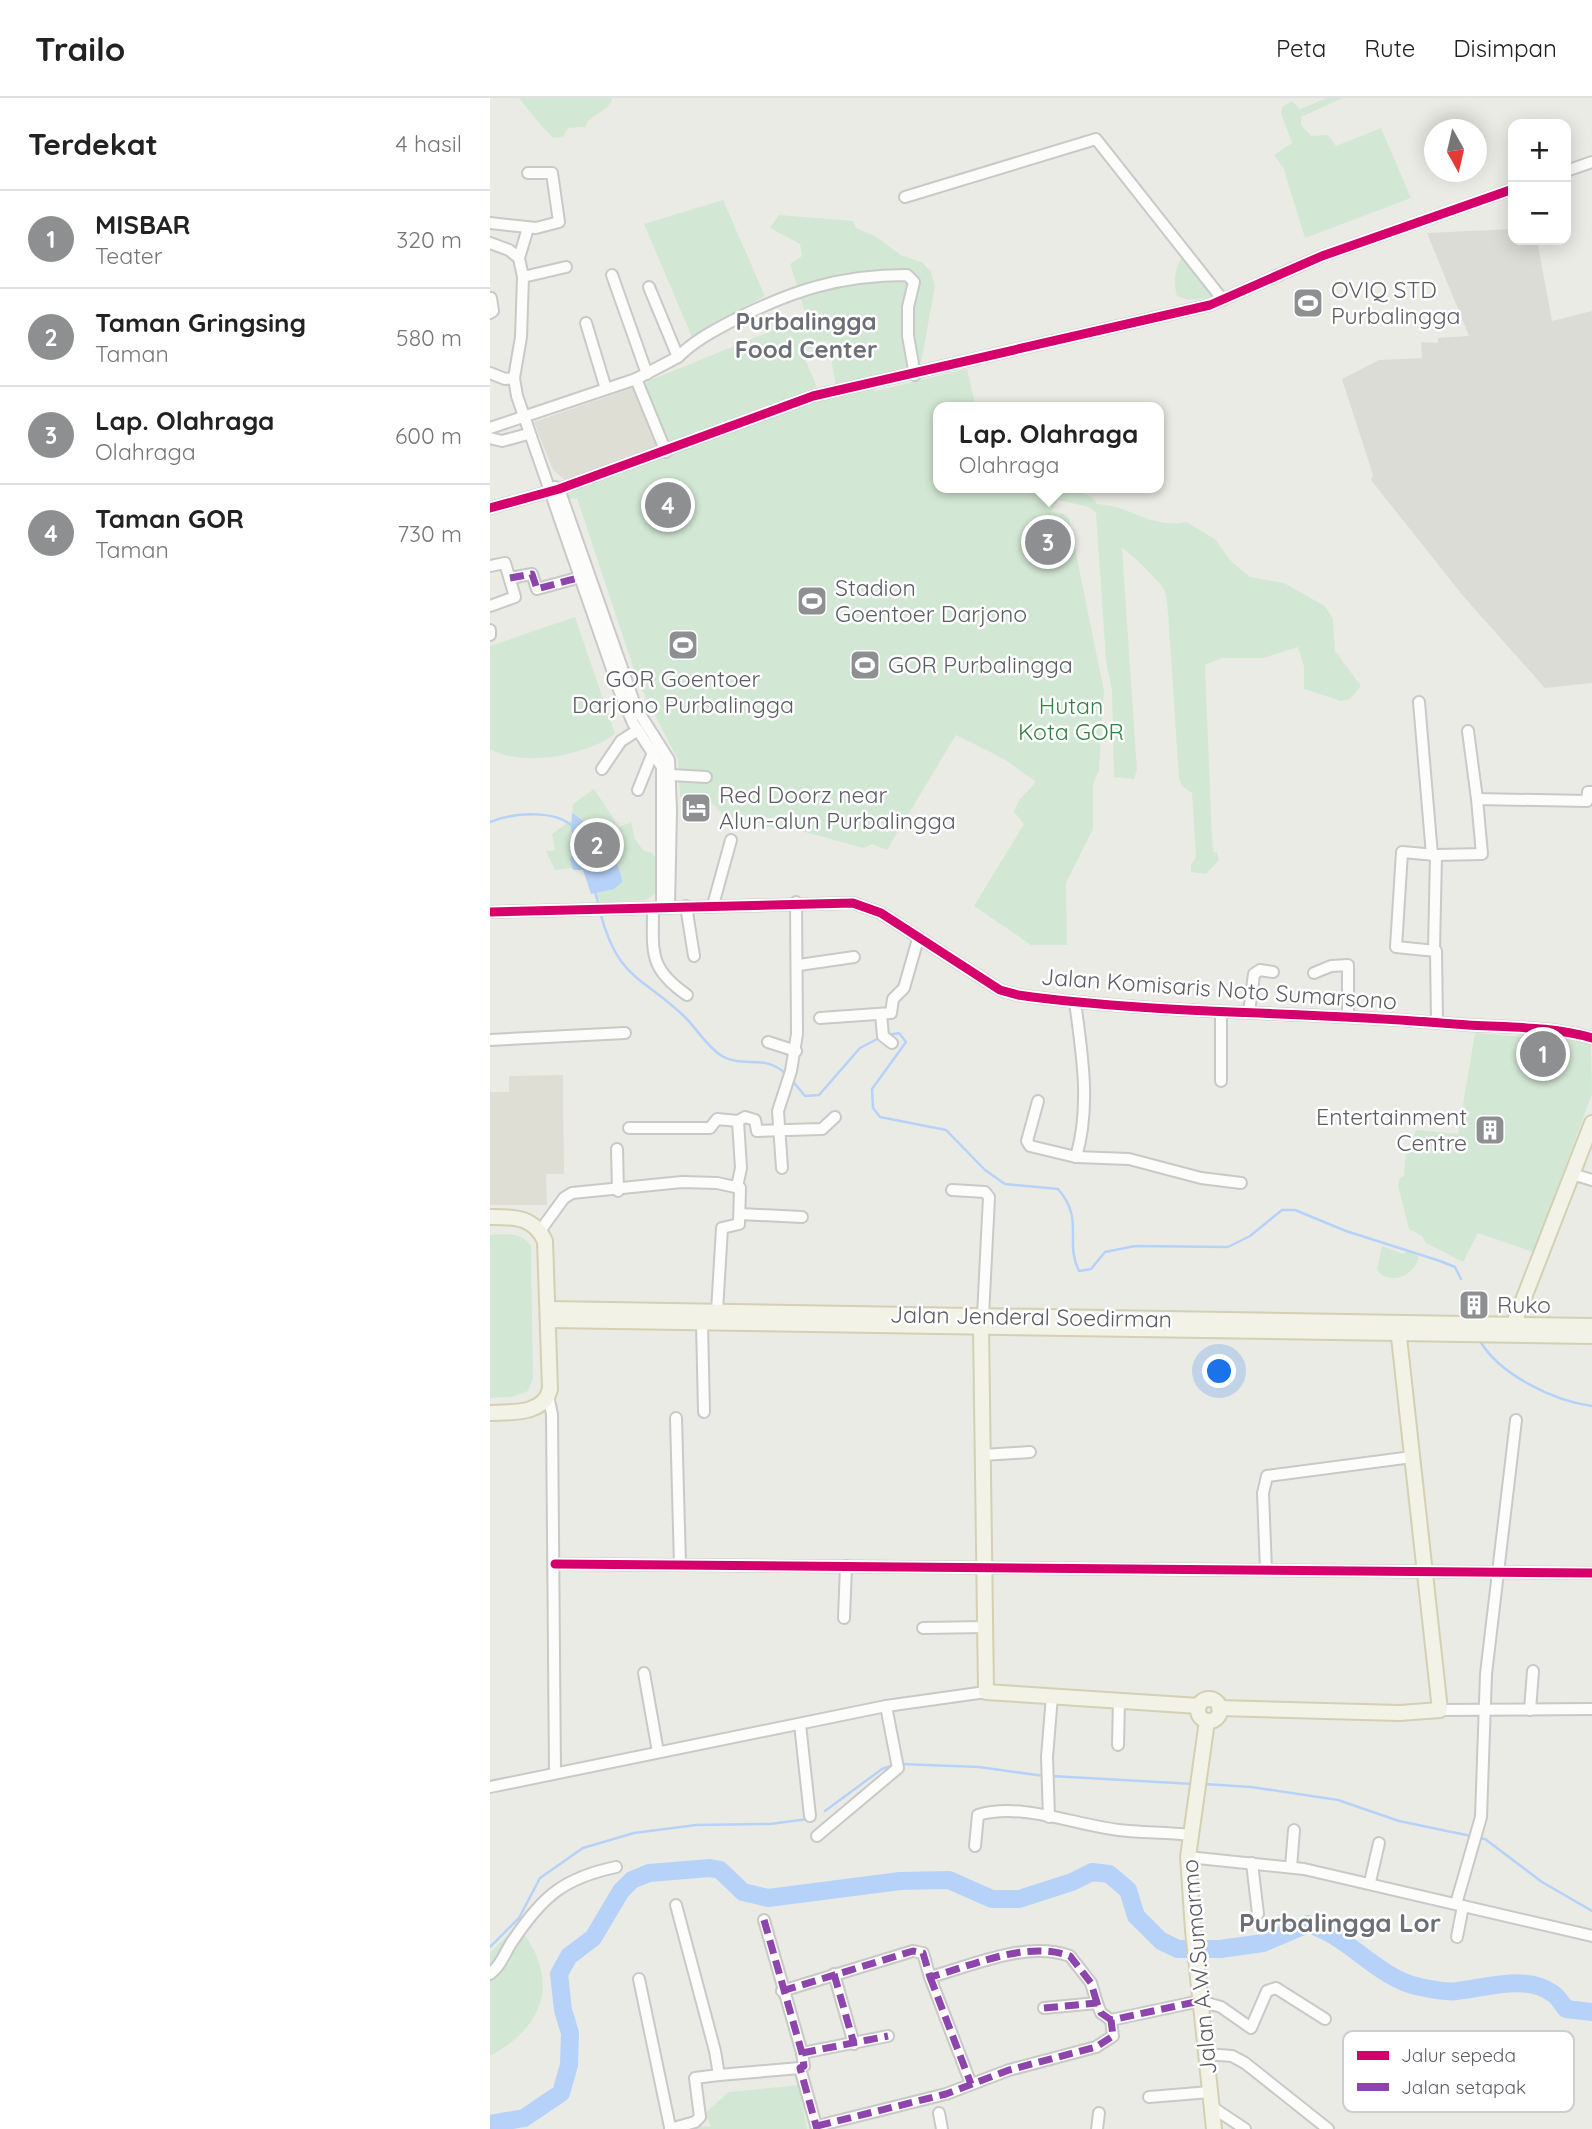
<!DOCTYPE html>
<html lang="id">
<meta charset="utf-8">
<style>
body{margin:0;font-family:Quicksand,sans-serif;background:#f2f2f2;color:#222}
.controls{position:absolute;right:21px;top:21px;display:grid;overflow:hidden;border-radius:14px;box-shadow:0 4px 18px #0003}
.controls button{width:63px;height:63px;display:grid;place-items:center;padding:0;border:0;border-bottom:2px solid #e0e0e0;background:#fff;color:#222;font:35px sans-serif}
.compass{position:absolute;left:934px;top:21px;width:63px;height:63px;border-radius:50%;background:#fff;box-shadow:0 4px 18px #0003;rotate:172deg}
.you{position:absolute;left:730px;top:1274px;width:24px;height:24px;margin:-18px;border:5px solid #fff;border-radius:50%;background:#1a73e8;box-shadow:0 0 0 10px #1a73e833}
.badge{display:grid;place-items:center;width:46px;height:46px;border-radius:50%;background:#8d8f91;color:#fff;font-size:23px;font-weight:700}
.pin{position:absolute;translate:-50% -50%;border:4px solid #fff;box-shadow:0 2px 7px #0006}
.popup{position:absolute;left:443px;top:304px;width:231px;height:91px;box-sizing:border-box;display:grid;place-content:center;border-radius:14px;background:#fff;filter:drop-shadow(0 2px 5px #0005);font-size:23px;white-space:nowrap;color:#767676}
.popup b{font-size:26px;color:#222}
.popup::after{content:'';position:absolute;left:50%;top:100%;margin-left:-14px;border:14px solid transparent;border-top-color:#fff}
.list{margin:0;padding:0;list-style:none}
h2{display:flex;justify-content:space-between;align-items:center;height:91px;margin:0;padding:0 28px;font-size:30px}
h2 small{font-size:23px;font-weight:400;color:#767676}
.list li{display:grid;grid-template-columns:46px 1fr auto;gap:21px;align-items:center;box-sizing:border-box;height:98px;padding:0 28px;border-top:2px solid #e0e0e0}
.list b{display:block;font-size:26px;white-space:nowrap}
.list p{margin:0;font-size:23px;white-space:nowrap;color:#767676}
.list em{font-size:23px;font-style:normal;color:#767676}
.map{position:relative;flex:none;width:1102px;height:2031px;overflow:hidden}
header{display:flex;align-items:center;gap:42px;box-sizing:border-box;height:98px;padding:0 35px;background:#fff;border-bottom:2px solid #e0e0e0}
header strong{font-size:33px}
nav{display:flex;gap:38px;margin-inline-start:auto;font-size:24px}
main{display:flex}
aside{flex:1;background:#fff}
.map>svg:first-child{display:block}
.industrial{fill:#dcdcd7}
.education{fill:#dfded5}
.green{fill:#d3e8d4}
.water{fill:#b7d2f8}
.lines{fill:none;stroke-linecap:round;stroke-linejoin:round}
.stream{stroke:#b7d2f8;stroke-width:2.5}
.river{stroke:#b7d2f8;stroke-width:18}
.minor-casing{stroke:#c8c9c8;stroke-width:14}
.major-casing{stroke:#d3d0b3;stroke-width:18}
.minor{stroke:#fcfcfb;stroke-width:10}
.major{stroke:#f2f2e7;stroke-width:14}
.quiet{stroke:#8e44ad;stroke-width:7;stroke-dasharray:14 7;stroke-linecap:butt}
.cycleway-casing{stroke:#fff;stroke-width:13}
.cycleway{stroke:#d6006c;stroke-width:9}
.labels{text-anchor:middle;stroke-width:5;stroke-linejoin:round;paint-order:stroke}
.poi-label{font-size:23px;fill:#5b5d63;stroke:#fff;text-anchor:start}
.park-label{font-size:23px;fill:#348143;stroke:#fff}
.street-label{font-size:23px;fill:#5b5d63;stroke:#fff}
.neighbourhood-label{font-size:24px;font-weight:bold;fill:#6c6f75;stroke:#fff}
.quarter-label{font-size:26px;font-weight:bold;fill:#6c6f75;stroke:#fff}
.key{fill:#fff;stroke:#ceced0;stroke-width:2}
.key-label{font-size:19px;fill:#5b5d63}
</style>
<header>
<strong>Trailo</strong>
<nav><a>Peta</a><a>Rute</a><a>Disimpan</a></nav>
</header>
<main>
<aside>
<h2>Terdekat<small>4 hasil</small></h2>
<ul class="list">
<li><span class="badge">1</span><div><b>MISBAR</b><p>Teater</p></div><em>320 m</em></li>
<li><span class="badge">2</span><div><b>Taman Gringsing</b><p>Taman</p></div><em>580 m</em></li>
<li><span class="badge">3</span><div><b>Lap. Olahraga</b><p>Olahraga</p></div><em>600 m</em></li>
<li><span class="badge">4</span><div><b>Taman GOR</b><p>Taman</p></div><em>730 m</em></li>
</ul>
</aside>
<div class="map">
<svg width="1102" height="2031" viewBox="0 0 1102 2031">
<rect width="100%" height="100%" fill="#ebebe6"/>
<polygon class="industrial" points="1023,131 1023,142 1047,142 1062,223 1102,213 1102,585 1055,590 974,499 881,382 883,377 852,281 889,262 932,260 931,244 948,245 948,240 979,238 937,135"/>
<g class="education">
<polygon points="148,288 170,352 79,385 63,372 44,324"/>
<polygon points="73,977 74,1076 56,1076 57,1107 0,1107 0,994 19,994 19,978"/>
</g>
<g class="green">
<path d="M29 0H121L122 2C116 16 101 15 95 29L78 30 73 39 63 40C51 28 40 14 29 0Z"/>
<polygon points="837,0 853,0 811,19 811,27 821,38 838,37 846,48 891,30 921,100 815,140 793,69 784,57 802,45 791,15 793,8 802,3 810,11"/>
<polygon points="233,102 275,198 202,239 154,126"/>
<polygon points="289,117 363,123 366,130 385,138 411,157 433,165 441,174 445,188 431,265 418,265 422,270 346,288 338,243 329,243 321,251 311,252 327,289 179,349 153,285 301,225 304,232 317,221 300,166 312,158 310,146 280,130"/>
<path d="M698 151 724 181 723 200 699 202 687 198C682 182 686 163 698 151Z"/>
<path d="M477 271 484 300 483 309H448V390H583L603 400 607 406C640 407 660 431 696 424L725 441 740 462 760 479 794 485 835 508 843 521 845 553 871 588 860 601 851 603 814 591V569L808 549 773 560H732L715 567 722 740 723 753 727 755 729 762 716 776 701 774V766L706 760 702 695 692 688 689 681 678 515C677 507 677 494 672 488 666 481 639 453 632 450L647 672 644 681 624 679 622 593 616 563 606 415 599 409 568 402 561 414 574 416 579 421 614 593 609 673 603 686V731L576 785 577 847H541L484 808 534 726 524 714 529 702 546 684 514 661 466 637 397 752 382 746 374 750 311 733 276 729 235 718 222 705 190 699 188 662 148 584 87 400 75 402 71 395 311 304 379 289 385 293Z"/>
<path d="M85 519 125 636C97 657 32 670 0 651V548Z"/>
<polygon points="104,691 129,729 141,724 145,741 153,752 162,755 168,762 167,794 156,802 106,805 106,787 92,769 65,772 56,753 65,752 62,736 82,722 83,706"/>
<path d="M985 935 1101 944 1102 996 1063 1102C1069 1121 1050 1137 1043 1154L988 1135 973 1164 936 1145 932 1138 919 1131 908 1088 910 1080 914 1078 916 1054 926 1032 968 1036Z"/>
<path d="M0 1137C16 1136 32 1134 41 1148L43 1281 38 1293 22 1299 0 1300Z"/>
<path d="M892 1148 913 1156 919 1152 929 1159C923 1179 900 1188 887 1172Z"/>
<path d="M27 1827C70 1878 58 1927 0 1958V1855Z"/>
<polygon points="309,1987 317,2031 189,2031 203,2027 221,2029 215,2015 239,1994"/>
</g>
<path class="water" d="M82 715C99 724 133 765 132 784L124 791 101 796 93 772H83L80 761 88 746 81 733Z"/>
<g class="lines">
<g class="stream">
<path d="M0 724C22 715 66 711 83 729"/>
<polyline points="105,794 109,808"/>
<path d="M110 814C129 883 150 876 195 919 206 930 218 950 232 958 254 971 274 955 296 976"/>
<path d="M398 937 409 935 416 944 382 991 383 1010 390 1019 456 1032 495 1072 515 1086 568 1091C595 1122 574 1143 589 1173L601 1171 615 1154 645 1148 738 1149 760 1138 792 1112H805L856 1133 950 1163 965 1169 971 1181"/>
<polyline points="301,981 315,998 329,997 370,950 391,939"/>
<path d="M990 1243C1010 1277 1064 1303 1102 1308"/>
<polyline points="411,1666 489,1669 554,1678"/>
<polyline points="561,1678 704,1686"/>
<polyline points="714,1686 761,1689 848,1702 909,1723 981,1738"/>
<polyline points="335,1713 392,1671 404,1667"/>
<polyline points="988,1740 995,1741 1052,1784 1102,1813"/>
<polyline points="0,1849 29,1820 50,1780 93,1750 144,1735 206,1727 280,1726 318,1721"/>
</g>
<path class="river" d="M0 2026 34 2020 71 1995 79 1967 80 1935 73 1912 69 1876 79 1858 103 1840 131 1793 142 1782 159 1775 220 1770 230 1772 253 1794 278 1800 410 1783 459 1782 502 1801H529L582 1784 602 1774 619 1776 638 1792 646 1818 671 1843 688 1851H730L773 1845 818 1826C859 1838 887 1880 930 1889 941 1891 956 1895 967 1893 996 1890 1036 1876 1062 1895 1068 1898 1072 1906 1076 1911L1102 1914"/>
<g class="minor-casing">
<g id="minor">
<polyline points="1076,73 1102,64"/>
<polyline points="415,99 606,41 733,202"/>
<polyline points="0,125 46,130 69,124 62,75 38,75"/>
<polyline points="0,145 19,152 29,160 33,179 31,239 24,280 27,298 131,597 143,625 172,669 172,809"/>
<polyline points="29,160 38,130"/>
<polyline points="122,177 157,276"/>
<polyline points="33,179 76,169"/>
<polyline points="0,215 3,213 1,200"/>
<polyline points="96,225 116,291"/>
<path d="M188 259C204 243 223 233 242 223 301 193 349 177 417 177L424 184 418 209V238L425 277"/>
<polyline points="0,275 15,281 24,280"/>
<polyline points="146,281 188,259 159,189"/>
<polyline points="0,330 146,281 176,354"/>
<polyline points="0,340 12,343 38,336"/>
<polyline points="65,389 69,391 146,610 179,662 181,712 179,808"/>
<polyline points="0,410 69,391 323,298 720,207 832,158 1023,91"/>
<polyline points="0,468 15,465 25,499 0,508"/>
<polyline points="20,480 42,476 47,491 91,479"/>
<polyline points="0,532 0,537"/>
<polyline points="929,604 942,757"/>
<polyline points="978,633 987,701"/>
<polyline points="112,671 131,643 148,632"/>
<polyline points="181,677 216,679"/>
<polyline points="148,692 164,652"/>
<polyline points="223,807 241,742"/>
<polyline points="196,808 204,858"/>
<path d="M163 810C163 854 158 870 197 897"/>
<path d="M0 814 363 805 391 815 510 892 528 897C673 917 819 913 964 926 1010 930 1058 927 1102 940"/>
<polyline points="944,852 946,757"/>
<polyline points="309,867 364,859"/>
<polyline points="824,875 841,868 858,867 858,918"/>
<path d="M585 904C592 956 601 1008 586 1059"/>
<polyline points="759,914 764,876 770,872 783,874"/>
<polyline points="731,915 731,983"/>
<polyline points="391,916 393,938 402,945"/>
<polyline points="330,920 401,915 403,901 414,890 428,841"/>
<polyline points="947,924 946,853 906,849 912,754 946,757 992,756 987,701 1097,703 1098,694 1102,694"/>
<polyline points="0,942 135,935"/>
<polyline points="278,944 306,953"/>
<polyline points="548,1003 537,1043 540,1048 586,1059 639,1061 711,1080 751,1085"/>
<polyline points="139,1030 220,1030 227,1021 248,1023 255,1019 265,1022 267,1033 332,1031 345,1019"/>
<polyline points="127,1051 128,1093"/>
<polyline points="292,1070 288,1013 301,973 307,936 306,804"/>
<polyline points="1082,1076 1102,1082"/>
<polyline points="247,1089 251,1070 248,1023"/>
<polyline points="462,1092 495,1094 499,1099 493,1218"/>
<polyline points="250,1116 312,1119"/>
<polyline points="50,1133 74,1100 82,1095 192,1084 227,1085 250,1090 249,1126 232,1130 227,1213"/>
<polyline points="212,1225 214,1314"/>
<polyline points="58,1298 62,1316 65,1675"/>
<polyline points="186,1320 190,1467"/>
<polyline points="493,1357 540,1354"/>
<polyline points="65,1466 1102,1475"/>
<polyline points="776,1472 773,1395 777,1378 922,1359"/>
<polyline points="354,1520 356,1468"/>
<polyline points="433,1530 495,1529"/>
<polyline points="154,1575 168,1654"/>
<polyline points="950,1612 1102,1611"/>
<polyline points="1040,1612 1043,1573"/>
<polyline points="310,1626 320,1718"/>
<polyline points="628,1647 629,1602"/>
<polyline points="0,1689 396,1608 496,1594"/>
<polyline points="559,1719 557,1659 562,1598"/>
<polyline points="327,1738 408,1670 396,1608"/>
<path d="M485 1748 488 1717C532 1704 585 1727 629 1732 653 1735 676 1734 700 1737"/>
<polyline points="698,1759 814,1771 1102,1838"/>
<polyline points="762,1765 768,1816"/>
<polyline points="801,1769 804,1732"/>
<polyline points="880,1784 889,1745"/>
<polyline points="966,1806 991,1719 996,1576 1026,1322"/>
<polyline points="274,1822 312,1955 314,1968 310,1970 327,2031"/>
<polyline points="967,1839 973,1808"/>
<path d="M0 1876C12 1867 15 1853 24 1841 53 1798 74 1780 126 1769"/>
<polyline points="344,1876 364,1946"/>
<polyline points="440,1879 481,1986"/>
<polyline points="149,1881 180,2029"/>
<path d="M292 1893 423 1853 433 1855 440 1879C482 1868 536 1842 580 1858L601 1885 607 1905"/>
<polyline points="554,1910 607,1905 611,1915 621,1922"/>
<polyline points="312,1955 398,1938"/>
<polyline points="716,1956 742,1958 755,1965 838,2031"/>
<polyline points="229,1977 310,1970"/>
<polyline points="659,1999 720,1994"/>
<polyline points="722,2009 755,2031"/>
<polyline points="449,2015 452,2031"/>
<polyline points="327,2028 456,1996 519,1972 606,1949 623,1938 621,1922 710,1903 731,1909 761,1930 777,1893 786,1890 835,1921"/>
<polyline points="180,2031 205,2024 210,2019 205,1980 229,1977 225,1953 186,1807"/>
<polyline points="607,2031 609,2015"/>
</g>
</g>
<g class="major-casing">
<g id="major">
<path d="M0 1119C24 1119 43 1118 55 1143L60 1291C54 1317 21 1314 0 1315"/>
<polyline points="58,1211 1102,1228"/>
<polyline points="59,1222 1102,1238"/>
<polyline points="491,1229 496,1594 709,1608"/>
<polyline points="1021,1233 1102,1025"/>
<circle cx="719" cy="1612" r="11"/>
<polyline points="729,1610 910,1615 950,1612 908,1230"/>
<polyline points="717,1623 698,1759 703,1832 724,2031"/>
</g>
</g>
<use href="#minor" class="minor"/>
<use href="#major" class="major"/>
<g class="quiet">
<polyline points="20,480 42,476 47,491 91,479"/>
<polyline points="274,1822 312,1955 314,1968 310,1970 327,2031"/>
<polyline points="344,1876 364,1946"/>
<polyline points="440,1879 481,1986"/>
<path d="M292 1893 423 1853 433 1855 440 1879C482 1868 536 1842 580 1858L601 1885 607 1905"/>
<polyline points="554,1910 607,1905 611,1915 621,1922"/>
<polyline points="312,1955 398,1938"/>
<polyline points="327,2028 456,1996 519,1972 606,1949 623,1938 621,1922 710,1903"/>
</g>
<g class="cycleway-casing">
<g id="cycleway">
<polyline points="0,410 69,391 323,298 720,207 832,158 1023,91"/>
<path d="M0 814 363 805 391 815 510 892 528 897C673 917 819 913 964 926 1010 930 1058 927 1102 940"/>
<polyline points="65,1466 1102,1475"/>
</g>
</g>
<use href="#cycleway" class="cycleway"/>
</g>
<defs>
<g id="stadium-square" transform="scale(1.575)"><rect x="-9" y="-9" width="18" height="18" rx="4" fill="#8d8f91" stroke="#fff"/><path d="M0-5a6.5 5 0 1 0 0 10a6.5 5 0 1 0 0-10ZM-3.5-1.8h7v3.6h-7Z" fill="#fff"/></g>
<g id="hotel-square" transform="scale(1.575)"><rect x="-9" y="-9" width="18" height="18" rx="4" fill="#8d8f91" stroke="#fff"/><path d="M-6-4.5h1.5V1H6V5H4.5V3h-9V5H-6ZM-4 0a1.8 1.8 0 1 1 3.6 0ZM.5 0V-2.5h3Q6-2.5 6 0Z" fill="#fff"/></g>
<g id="building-square" transform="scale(1.575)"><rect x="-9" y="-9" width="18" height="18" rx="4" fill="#8d8f91" stroke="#fff"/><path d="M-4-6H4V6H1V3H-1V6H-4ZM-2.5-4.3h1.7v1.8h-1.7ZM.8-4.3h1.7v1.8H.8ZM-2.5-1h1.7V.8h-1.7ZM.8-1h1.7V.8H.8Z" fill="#fff"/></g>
</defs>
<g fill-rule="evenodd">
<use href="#stadium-square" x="818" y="205"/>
<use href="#stadium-square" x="322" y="503"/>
<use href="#stadium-square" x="193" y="547"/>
<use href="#stadium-square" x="375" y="567"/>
<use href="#hotel-square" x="206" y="710"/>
<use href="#building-square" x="1000" y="1032"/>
<use href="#building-square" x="984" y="1207"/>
</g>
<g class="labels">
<g class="poi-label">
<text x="841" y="200">OVIQ STD<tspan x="841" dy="26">Purbalingga</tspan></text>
<text x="345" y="498">Stadion<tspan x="345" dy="26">Goentoer Darjono</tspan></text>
<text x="398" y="575">GOR Purbalingga</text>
<text x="193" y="589" text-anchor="middle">GOR Goentoer<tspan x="193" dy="26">Darjono Purbalingga</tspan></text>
<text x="229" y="705">Red Doorz near<tspan x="229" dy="26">Alun-alun Purbalingga</tspan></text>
<text x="977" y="1027" text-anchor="end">Entertainment<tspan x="977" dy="26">Centre</tspan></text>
<text x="1007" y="1215">Ruko</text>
</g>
<g class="park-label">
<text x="581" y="616">Hutan<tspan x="581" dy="26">Kota GOR</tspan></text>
</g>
<g class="street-label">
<text transform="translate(729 891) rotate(4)" y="8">Jalan Komisaris Noto Sumarsono</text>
<text transform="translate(541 1219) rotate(1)" y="8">Jalan Jenderal Soedirman</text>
<text transform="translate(709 1869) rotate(-95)" y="8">Jalan A.W.Sumarmo</text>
</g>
<g class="neighbourhood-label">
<text x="316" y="232">Purbalingga<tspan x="316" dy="28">Food Center</tspan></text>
</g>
<g class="quarter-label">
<text x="850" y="1834">Purbalingga Lor</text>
</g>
</g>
<rect x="853" y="1933" width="231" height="81" rx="10" class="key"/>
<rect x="867" y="1953" width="32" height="9" fill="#d6006c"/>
<rect x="867" y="1985" width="32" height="8" fill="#8e44ad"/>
<g class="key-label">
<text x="911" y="1964">Jalur sepeda</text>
<text x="911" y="1996">Jalan setapak</text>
</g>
</svg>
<div class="controls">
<button>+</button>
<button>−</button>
</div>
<svg class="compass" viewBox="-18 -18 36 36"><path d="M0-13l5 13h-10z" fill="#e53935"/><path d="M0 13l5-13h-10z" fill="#767676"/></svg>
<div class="you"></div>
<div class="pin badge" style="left:1053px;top:956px">1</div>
<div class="pin badge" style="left:107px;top:747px">2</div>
<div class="pin badge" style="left:558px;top:444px">3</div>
<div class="popup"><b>Lap. Olahraga</b>Olahraga</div>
<div class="pin badge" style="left:178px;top:407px">4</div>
</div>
</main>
